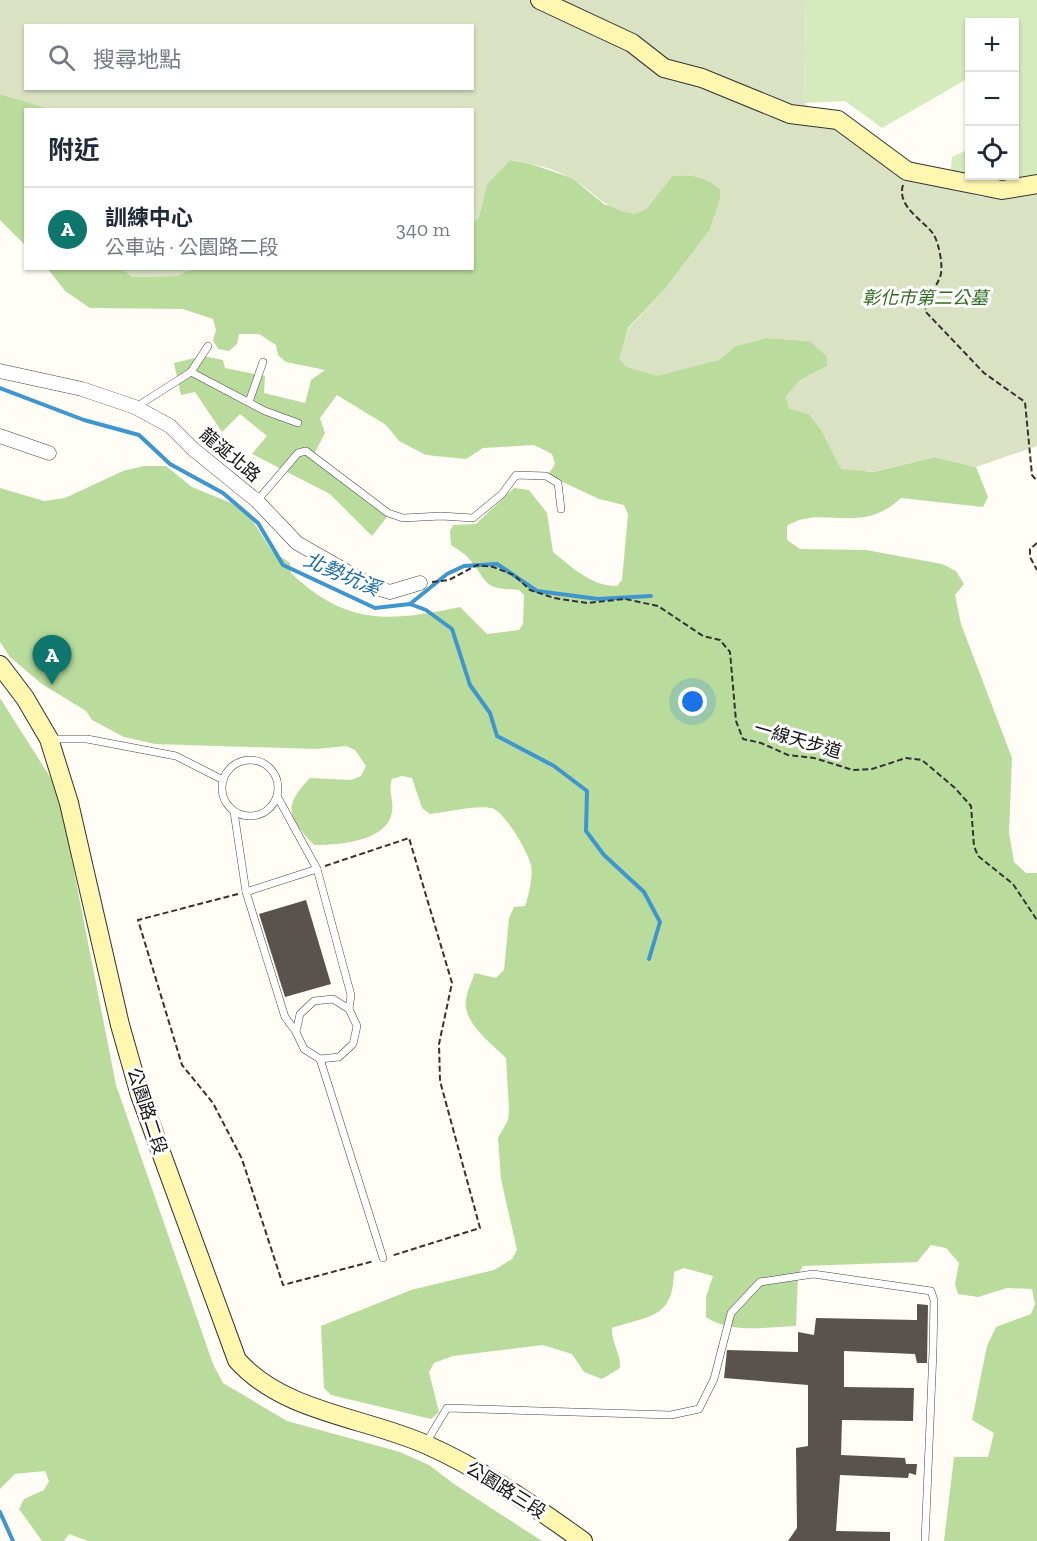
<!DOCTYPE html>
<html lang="zh-TW">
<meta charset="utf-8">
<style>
body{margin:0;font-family:"Zilla Slab","Noto Sans TC",serif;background:#f2f2f3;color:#1f2937}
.controls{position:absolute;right:18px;top:18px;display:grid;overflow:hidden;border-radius:0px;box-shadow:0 2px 4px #0004}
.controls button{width:54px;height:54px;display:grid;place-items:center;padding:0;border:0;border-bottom:2px solid #e0e1e3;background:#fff;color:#1f2937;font:30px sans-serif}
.you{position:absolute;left:693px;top:702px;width:21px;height:21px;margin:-15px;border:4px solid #fff;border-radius:50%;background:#1a73e8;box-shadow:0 0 0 9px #1a73e833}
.badge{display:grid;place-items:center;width:39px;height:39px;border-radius:50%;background:#0f766e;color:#fff;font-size:20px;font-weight:700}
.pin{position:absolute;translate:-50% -50px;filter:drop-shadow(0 2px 3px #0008)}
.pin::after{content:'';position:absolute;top:32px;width:21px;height:18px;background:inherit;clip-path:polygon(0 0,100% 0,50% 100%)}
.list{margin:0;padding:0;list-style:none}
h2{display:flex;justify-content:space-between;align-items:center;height:78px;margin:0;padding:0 24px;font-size:26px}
h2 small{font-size:20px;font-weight:400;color:#747a83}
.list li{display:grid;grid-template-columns:39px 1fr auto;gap:18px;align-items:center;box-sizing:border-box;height:84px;padding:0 24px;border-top:2px solid #e0e1e3}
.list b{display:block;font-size:22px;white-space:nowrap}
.list p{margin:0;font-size:20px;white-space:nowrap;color:#747a83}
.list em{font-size:20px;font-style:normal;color:#747a83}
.icon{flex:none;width:33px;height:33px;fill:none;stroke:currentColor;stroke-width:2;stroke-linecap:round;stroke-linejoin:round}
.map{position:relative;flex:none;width:1037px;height:1541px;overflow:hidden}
.search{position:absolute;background:#fff;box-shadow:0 2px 4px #0004;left:24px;top:24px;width:450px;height:66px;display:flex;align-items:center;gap:15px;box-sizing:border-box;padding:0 21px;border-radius:0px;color:#747a83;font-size:22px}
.panel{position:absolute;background:#fff;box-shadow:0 2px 4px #0004;left:24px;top:108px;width:450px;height:162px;border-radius:0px}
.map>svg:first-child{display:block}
.green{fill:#d5ebbd}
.forest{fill:#b9dc9c}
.cemetery{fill:#d9e3c4;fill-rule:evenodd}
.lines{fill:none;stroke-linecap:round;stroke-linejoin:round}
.stream{stroke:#3f96cf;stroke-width:4}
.building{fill:#5a524d}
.lane-casing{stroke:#444;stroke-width:8}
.street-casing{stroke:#444;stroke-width:15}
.secondary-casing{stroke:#333;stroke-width:20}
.path{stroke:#333;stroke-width:2;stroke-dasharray:6 3;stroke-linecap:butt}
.lane{stroke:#fff;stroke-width:7}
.street{stroke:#fff;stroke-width:14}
.secondary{stroke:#fff6b0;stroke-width:18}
.labels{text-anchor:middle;stroke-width:6;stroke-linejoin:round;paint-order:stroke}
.park-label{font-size:18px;font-style:italic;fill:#2f6b1f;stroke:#fff}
.street-label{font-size:18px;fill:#111;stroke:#fff}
.water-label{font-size:20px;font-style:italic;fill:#1768a6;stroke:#fff}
</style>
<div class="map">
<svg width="1037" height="1541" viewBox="0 0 1037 1541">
<rect width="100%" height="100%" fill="#fffdf5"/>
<polygon class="green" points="806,0 1037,0 1037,174 1005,181 950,178 952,157 969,149 970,176 1014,176 1014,22 970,22 969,83 967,79 882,128 845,101 804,103"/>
<g class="forest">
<polygon points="0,94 52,109 26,110 25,245 0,220"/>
<path d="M510 160 531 164 572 178 605 205 646 209 672 176C692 174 705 176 721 190L720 200 710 230 665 289 628 328 620 359 627 367 719 360 735 346 766 338 810 341 827 356V366L799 381 789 408 809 414 822 431 841 468 873 472 935 457 976 467 988 497 983 507 901 498C860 537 822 503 787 526V540L800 549 866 550 942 564 956 571 964 584 955 595 961 624 1012 758 1009 833 1014 862 1026 873H1037V1541H944L954 1457H988L994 1433 972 1420 987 1346 996 1327 1031 1314 1035 1304 1032 1289 1007 1288 978 1297 958 1294 955 1284 959 1263 946 1248 931 1245 917 1262 803 1266 798 1275 796 1326C768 1327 730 1334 706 1317V1297L713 1276 684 1268 674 1272C673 1319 650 1315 612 1328 611 1343 621 1353 620 1368L602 1379 584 1372 572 1354 543 1345 453 1356 434 1363 429 1372 439 1412 431 1419 331 1395 324 1388 321 1326 411 1290 494 1270 512 1259 517 1250 501 1179 498 1138 508 1120 509 1110 506 1058C492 1044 462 1022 466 1000 467 991 472 981 475 973L496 978 504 970 509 918 514 907 525 906C529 895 533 877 531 865 528 852 504 810 491 808 477 805 446 812 430 814L422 808 412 778 402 776 392 779C388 791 394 800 392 812 387 842 338 845 314 845 289 818 281 808 310 778L351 780 361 776 366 766 355 750 346 746 316 749 155 744 124 737 92 720 86 711 42 684 10 657 0 642V488L44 501 65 498 123 471 144 466H166L192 487 231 503 249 515 272 551 290 563 291 573C347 626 389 622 460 607L487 634 519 630 523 624 524 595 519 590C482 588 491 586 470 560 466 554 458 550 451 545L450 531 453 525 476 524 514 488 529 490 547 513 553 552C573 568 591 586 617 586L622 580 628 514 624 505 599 499 548 475 555 464 552 454 534 445 483 448 466 459 426 455 399 441 386 425 337 395 320 418 325 433 312 458 390 513 372 536 330 494 252 454 267 436 240 414 222 432 195 392 181 395 174 363 203 356 223 360 225 368 265 376 264 393 305 403 311 380 325 370 286 362 278 355 276 345 259 334H239L237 344 229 351 218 349 213 340 216 330 213 319 183 309 90 308 65 291 48 269H123L132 277 176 276 194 268H472L473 222 478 219 487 184Z"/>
<polygon points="0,698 52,780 60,800 116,1085 213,1364 223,1383 287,1421 400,1452 429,1465 454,1484 542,1541 88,1541 69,1534 64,1541 42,1541 19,1509 24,1499 44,1490 49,1481 45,1471 15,1474 0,1489"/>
</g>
<g class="cemetery">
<path d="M0 0H806L804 103 919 177 981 197 1037 192V446L976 467 935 457 873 472 841 469 822 431 809 414 789 408 785 397 799 381 827 366V356L809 341 766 338 735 346 719 360 657 376 627 367 619 359 628 329 665 289 710 230 720 200 721 190C705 176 692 174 672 176L646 209 636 214C605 211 597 193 572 179 555 168 530 163 510 160L487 184 478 219 473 222 472 110H52L0 94ZM26 26H472V88H26Z"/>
<polygon points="123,269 194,269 176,276 132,277"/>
</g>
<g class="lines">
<g class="stream">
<polyline points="0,388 84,420 139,435 170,464 223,493 258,523 283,565 375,608 410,604 426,610 452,629 470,685 490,713 497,736 554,766 587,791 586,831 604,855 644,892 660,922 649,959"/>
<polyline points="410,604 447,574 464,566 497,564 537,591 598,599 651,596"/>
<polyline points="0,1512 13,1541"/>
</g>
</g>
<g class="building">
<polygon points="306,900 331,984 285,997 259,914"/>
<polygon points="917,1304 928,1305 927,1363 917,1363 915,1354 844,1351 844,1387 914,1388 913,1421 842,1420 841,1455 905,1458 906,1464 917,1464 916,1475 909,1473 908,1478 840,1475 836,1531 890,1532 890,1541 788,1541 797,1528 796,1448 808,1446 808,1385 724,1378 727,1350 798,1352 798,1332 814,1335 816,1318 917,1320"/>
</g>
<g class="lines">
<g class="lane-casing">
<g id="lane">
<polyline points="191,372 265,411 298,423"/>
<polyline points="249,402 263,362"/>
<polyline points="136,407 191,372 208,346"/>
<polyline points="257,501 298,453 306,451 388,513 403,518 441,516 473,518 502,494 516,475 546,476 558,483 561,509"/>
<polyline points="52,739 87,739 176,756 223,780"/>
<circle cx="250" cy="788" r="28"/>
<polyline points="277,796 317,869"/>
<polyline points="234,812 246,892 285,1017 296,1032 304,1049 320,1059 339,1057 353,1044 357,1026 349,1009 333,999 314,1001 300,1014 296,1032"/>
<polyline points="246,892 317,869 351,995 349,1009"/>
<polyline points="320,1059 383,1258"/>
<polyline points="426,1443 447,1408 671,1415 699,1409 714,1379 731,1313 760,1282 813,1274 931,1291 934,1300 933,1351 925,1541"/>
</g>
</g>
<g class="street-casing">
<g id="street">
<polyline points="0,371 82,389 135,407 170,426 193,449 257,501 297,543 374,587 390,592 420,583"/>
<polyline points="0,436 49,453"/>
</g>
</g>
<g class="secondary-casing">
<g id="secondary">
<polyline points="540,0 632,43 664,68 702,78 790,114 838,120 907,171 1002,190 1037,184"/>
<path d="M0 665 25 698 49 739 69 803 120 1025 140 1095 237 1360C284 1413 365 1417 427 1445 484 1470 533 1506 583 1541"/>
</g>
</g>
<g class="path">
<path d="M903 185C896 207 925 221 934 235 939 244 944 268 940 277 935 290 927 297 925 311L984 373 1025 402 1032 475 1037 481"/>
<polyline points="1037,543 1030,549 1030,557 1037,570"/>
<polyline points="432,582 449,580 477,565 493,567 514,575 530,590 554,598 587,603 625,599 658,606 703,636 720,640 730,652 736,721 743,739 761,743 788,755 814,758 853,770 872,769 906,758 922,760 955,788 971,806 974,846 978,856 1013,884 1037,920"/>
<polyline points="325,866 409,838 452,983 439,1044 440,1081 480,1228 391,1256"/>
<polyline points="238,894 138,920 182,1065 213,1103 242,1159 283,1285 374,1261"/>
</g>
<use href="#lane" class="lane"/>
<use href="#street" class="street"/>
<use href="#secondary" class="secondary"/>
</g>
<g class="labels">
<g class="park-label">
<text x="925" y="304">彰化市第二公墓</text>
</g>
<g class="street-label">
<text transform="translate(230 455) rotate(40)" y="6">龍涎北路</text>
<text transform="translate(798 740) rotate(16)" y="6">一線天步道</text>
<text transform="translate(147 1111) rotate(72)" y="6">公園路二段</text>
<text transform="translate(506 1490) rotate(32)" y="6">公園路三段</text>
</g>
<g class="water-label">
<text transform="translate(342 574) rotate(23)" y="7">北勢坑溪</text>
</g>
</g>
</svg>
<div class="controls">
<button>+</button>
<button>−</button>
<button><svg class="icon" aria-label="locate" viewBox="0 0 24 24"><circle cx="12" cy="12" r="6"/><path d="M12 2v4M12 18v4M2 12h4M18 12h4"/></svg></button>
</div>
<div class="you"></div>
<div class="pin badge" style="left:52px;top:685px">A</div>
<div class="search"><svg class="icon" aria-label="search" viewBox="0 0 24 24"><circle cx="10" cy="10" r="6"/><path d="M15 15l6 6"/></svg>搜尋地點</div>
<section class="panel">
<h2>附近<small></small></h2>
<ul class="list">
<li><span class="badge">A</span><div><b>訓練中心</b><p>公車站 · 公園路二段</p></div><em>340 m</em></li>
</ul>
</section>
</div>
